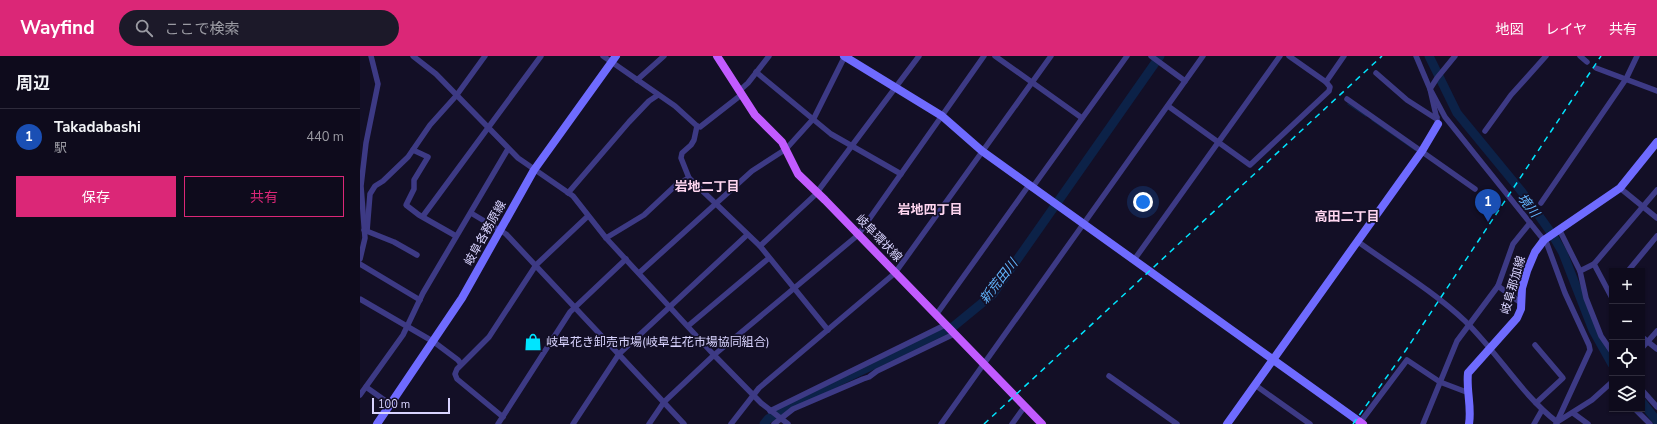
<!DOCTYPE html>
<html lang="ja">
<meta charset="utf-8">
<style>
body{margin:0;font-family:"Nunito Sans","Noto Sans JP",sans-serif;background:#1c1929;color:#f1f3f6}
.controls{position:absolute;right:12px;bottom:12px;display:grid;overflow:hidden;border-radius:0px;box-shadow:0 1px 3px #0004}
.controls button{width:36px;height:36px;display:grid;place-items:center;padding:0;border:0;border-bottom:1px solid #2e2b3b;background:#0e0b1c;color:#f1f3f6;font:20px sans-serif}
.scale{position:absolute;left:12px;bottom:10px;width:78px;box-sizing:border-box;padding-left:4px;border:2px solid #d9d4ff;border-top:0;font-size:11px;line-height:14px;white-space:nowrap;color:#d9d4ff;-webkit-text-stroke:3px #130f26;paint-order:stroke}
.you{position:absolute;left:783px;top:146px;width:14px;height:14px;margin:-10px;border:3px solid #fff;border-radius:50%;background:#1a73e8;box-shadow:0 0 0 6px #1a73e833}
.badge{display:grid;place-items:center;width:26px;height:26px;border-radius:50%;background:#db2777;color:#fff;font-size:13px;font-weight:700}
.pin{position:absolute;translate:-50% -33px;filter:drop-shadow(0 1px 2px #0008)}
.pin::after{content:'';position:absolute;top:21px;width:14px;height:12px;background:inherit;clip-path:polygon(0 0,100% 0,50% 100%)}
.list{margin:0;padding:0;list-style:none}
h2{display:flex;justify-content:space-between;align-items:center;height:52px;margin:0;padding:0 16px;font-size:17px}
h2 small{font-size:13px;font-weight:400;color:#9b9ba3}
.list li{display:grid;grid-template-columns:26px 1fr auto;gap:12px;align-items:center;box-sizing:border-box;height:56px;padding:0 16px;border-top:1px solid #2e2b3b}
.list b{display:block;font-size:15px;white-space:nowrap}
.list p{margin:0;font-size:13px;white-space:nowrap;color:#9b9ba3}
.list em{font-size:13px;font-style:normal;color:#9b9ba3}
.actions{display:flex;gap:8px;padding:12px 16px}
.actions a{flex:1;padding:9px 0;border:1px solid #db2777;border-radius:0px;text-align:center;font-size:14px;color:#db2777}
.actions .main{background:#db2777;color:#fff}
.icon{flex:none;width:22px;height:22px;fill:none;stroke:currentColor;stroke-width:2;stroke-linecap:round;stroke-linejoin:round}
.map{position:relative;flex:none;width:1297px;height:368px;overflow:hidden}
header{display:flex;align-items:center;gap:24px;box-sizing:border-box;height:56px;padding:0 20px;background:#db2777;color:#fff}
header strong{font-size:19px}
nav{display:flex;gap:22px;margin-inline-start:auto;font-size:14px}
.search{width:280px;height:36px;background:#1c1929;display:flex;align-items:center;gap:10px;box-sizing:border-box;padding:0 14px;border-radius:22px;color:#9b9ba3;font-size:15px}
main{display:flex}
aside{flex:1;background:#0e0b1c}
.map>svg:first-child{display:block}
.lines{fill:none;stroke-linecap:round;stroke-linejoin:round}
.stream{stroke:#0c2248;stroke-width:1.5}
.river{stroke:#0c2248;stroke-width:9}
.street{stroke:#3d3a85;stroke-width:5.5}
.secondary{stroke:#6f6bff;stroke-width:8}
.primary{stroke:#c25bff;stroke-width:8}
.rail{stroke:#00e5ff;stroke-width:1.5;stroke-dasharray:6 5;stroke-linecap:butt}
.labels{text-anchor:middle;stroke-width:3.5;stroke-linejoin:round;paint-order:stroke}
.street-label{font-size:12px;fill:#d9d4ff;stroke:#130f26}
.poi-label{font-size:12px;fill:#d9d4ff;stroke:#130f26;text-anchor:start}
.neighbourhood-label{font-size:13px;font-weight:bold;fill:#ffd6f0;stroke:#130f26}
.water-label{font-size:13px;font-style:italic;fill:#62b6ff;stroke:#130f26}
</style>
<header>
<strong>Wayfind</strong>
<div class="search"><svg class="icon" aria-label="search" viewBox="0 0 24 24"><circle cx="10" cy="10" r="6"/><path d="M15 15l6 6"/></svg>ここで検索</div>
<nav><a>地図</a><a>レイヤ</a><a>共有</a></nav>
</header>
<main>
<aside>
<h2>周辺<small></small></h2>
<ul class="list">
<li><span class="badge" style="background:#1a4fb4">1</span><div><b>Takadabashi</b><p>駅</p></div><em>440 m</em></li>
</ul>
<div class="actions"><a class="main">保存</a><a>共有</a></div>
</aside>
<div class="map">
<svg width="1297" height="368" viewBox="0 0 1297 368">
<rect width="100%" height="100%" fill="#130f26"/>
<g class="lines">
<g class="stream">
<polyline points="988,48 1006,60"/>
<polyline points="1012,64 1055,94"/>
</g>
<g class="river">
<polyline points="1069,0 1097,57 1162,136 1192,178 1203,197 1233,274 1252,308"/>
<polyline points="1282,346 1297,365"/>
<polyline points="404,368 408,363 426,351 594,270 633,238 800,0"/>
</g>
<g class="street">
<polyline points="53,0 76,18 158,102 213,140 246,182 354,299 401,347 428,368"/>
<polyline points="243,0 315,50 337,70"/>
<polyline points="635,0 722,62"/>
<polyline points="791,0 825,25"/>
<polyline points="1056,0 1070,33 1085,61 1187,188 1205,237 1229,289 1230,294 1196,368"/>
<polyline points="1220,0 1227,6"/>
<polyline points="1236,12 1297,35"/>
<polyline points="396,16 471,78 541,118"/>
<polyline points="1016,17 1047,44 1075,62 1077,61"/>
<polyline points="277,24 304,0"/>
<polyline points="966,26 984,0"/>
<polyline points="379,35 388,27 409,0"/>
<polyline points="987,43 1115,133"/>
<polyline points="808,50 890,109 969,35 970,31 966,26 929,0"/>
<polyline points="1078,68 1070,33 1077,22 1095,0"/>
<polyline points="337,70 334,84 331,89 322,97 321,102 329,122 400,190 468,274"/>
<polyline points="337,70 340,71 381,39"/>
<polyline points="1125,75 1151,39 1186,0"/>
<polyline points="53,94 68,101 54,124 54,133 46,149 59,159 96,180"/>
<polyline points="672,132 767,0"/>
<polyline points="1260,132 1297,162"/>
<polyline points="208,137 269,66 289,45 298,39"/>
<polyline points="1181,147 1266,23 1277,0"/>
<polyline points="111,157 146,178 324,368"/>
<polyline points="63,160 181,0"/>
<polyline points="1199,173 1220,215 1226,242 1241,280 1252,296"/>
<polyline points="4,174 34,186 57,199"/>
<polyline points="7,175 10,138 15,130 23,125 48,101 70,69 96,40 125,0"/>
<polyline points="246,182 284,159 316,129 329,122"/>
<path d="M997 185C1033 211 1073 235 1105 265 1138 297 1161 338 1197 366"/>
<polyline points="400,190 455,139 559,0"/>
<polyline points="0,203 5,182 1,130 6,87 18,28 11,0"/>
<polyline points="774,204 920,0"/>
<polyline points="0,208 60,244"/>
<polyline points="1234,208 1252,242"/>
<polyline points="1220,215 1234,208 1297,134"/>
<polyline points="1268,215 1297,180"/>
<polyline points="279,217 392,115 426,93 454,62 485,0"/>
<polyline points="1138,230 1161,247"/>
<polyline points="0,243 74,286 98,304 101,308"/>
<polyline points="576,259 669,129"/>
<polyline points="328,270 409,202"/>
<polyline points="1282,281 1297,293"/>
<polyline points="1175,289 1203,322 1176,347"/>
<polyline points="1282,292 1297,275"/>
<polyline points="749,320 817,368"/>
<polyline points="895,329 950,368"/>
<polyline points="6,331 30,348"/>
<polyline points="1282,334 1297,351"/>
<polyline points="0,339 43,279 63,237 148,93"/>
<polyline points="1275,353 1290,368"/>
<polyline points="410,355 585,269"/>
<polyline points="1213,357 1228,368"/>
<polyline points="143,361 97,323 95,318 97,313 129,281 176,209 228,160"/>
<polyline points="1197,366 1232,344 1252,326"/>
<polyline points="138,368 210,256 266,203"/>
<polyline points="213,368 259,298 387,179"/>
<polyline points="289,368 304,346 354,299 498,179 624,0"/>
<polyline points="371,368 399,332 535,217 691,0"/>
<polyline points="414,368 433,353 503,323 509,321 517,315 594,278"/>
<polyline points="581,368 843,0"/>
<polyline points="652,368 665,350"/>
<polyline points="999,368 1047,304 1080,326 1109,337"/>
<polyline points="1063,368 1097,285 1138,230 1153,188 1170,167"/>
<polyline points="1174,368 1182,354"/>
</g>
<g class="secondary">
<polyline points="484,0 582,60 622,95 1000,366"/>
<polyline points="17,368 102,242 174,114 256,0"/>
<polyline points="867,368 1062,95 1078,68"/>
<path d="M1109 368C1112 351 1106 334 1108 317L1157 262 1161 253 1162 232 1167 215 1175 196 1184 184 1260 132 1297 86"/>
</g>
<g class="primary">
<polyline points="357,0 395,59 422,86 438,118 465,144 682,368"/>
<polyline points="1000,366 1003,368"/>
</g>
<g class="rail">
<polyline points="624,368 1022,0"/>
<polyline points="993,368 1046,294 1241,0"/>
</g>
</g>
<defs>
<g id="shop-bare" transform="scale(1.38)"><path d="M-5-2.5h2.3a2.7 3.5 0 0 1 5.4 0H5L5.5 6h-11ZM-1.5-2.5h3a1.5 2.3 0 0 0-3 0Z" fill="#00e5ff" stroke="#130f26" stroke-width="2.5" paint-order="stroke"/></g>
</defs>
<g fill-rule="evenodd">
<use href="#shop-bare" x="173" y="286"/>
</g>
<g class="labels">
<g class="street-label">
<text transform="translate(125 177) rotate(-61)" y="4">岐阜各務原線</text>
<text transform="translate(519 182) rotate(46)" y="4">岐阜環状線</text>
<text transform="translate(1153 229) rotate(-74)" y="4">岐阜那加線</text>
</g>
<g class="poi-label">
<text x="186" y="290">岐阜花き卸売市場(岐阜生花市場協同組合)</text>
</g>
<g class="neighbourhood-label">
<text x="347" y="135">岩地二丁目</text>
<text x="570" y="158">岩地四丁目</text>
<text x="987" y="165">高田二丁目</text>
</g>
<g class="water-label">
<text transform="translate(1169 149) rotate(52)" y="5">境川</text>
<text transform="translate(638 225) rotate(-52)" y="5">新荒田川</text>
</g>
</g>
</svg>
<div class="controls">
<button>+</button>
<button>−</button>
<button><svg class="icon" aria-label="locate" viewBox="0 0 24 24"><circle cx="12" cy="12" r="6"/><path d="M12 2v4M12 18v4M2 12h4M18 12h4"/></svg></button>
<button><svg class="icon" aria-label="layers" viewBox="0 0 24 24"><path d="M12 4l9 5-9 5-9-5zM3 14l9 5 9-5"/></svg></button>
</div>
<div class="scale">100 m</div>
<div class="you"></div>
<div class="pin badge" style="left:1128px;top:166px;background:#1a4fb4">1</div>
</div>
</main>
